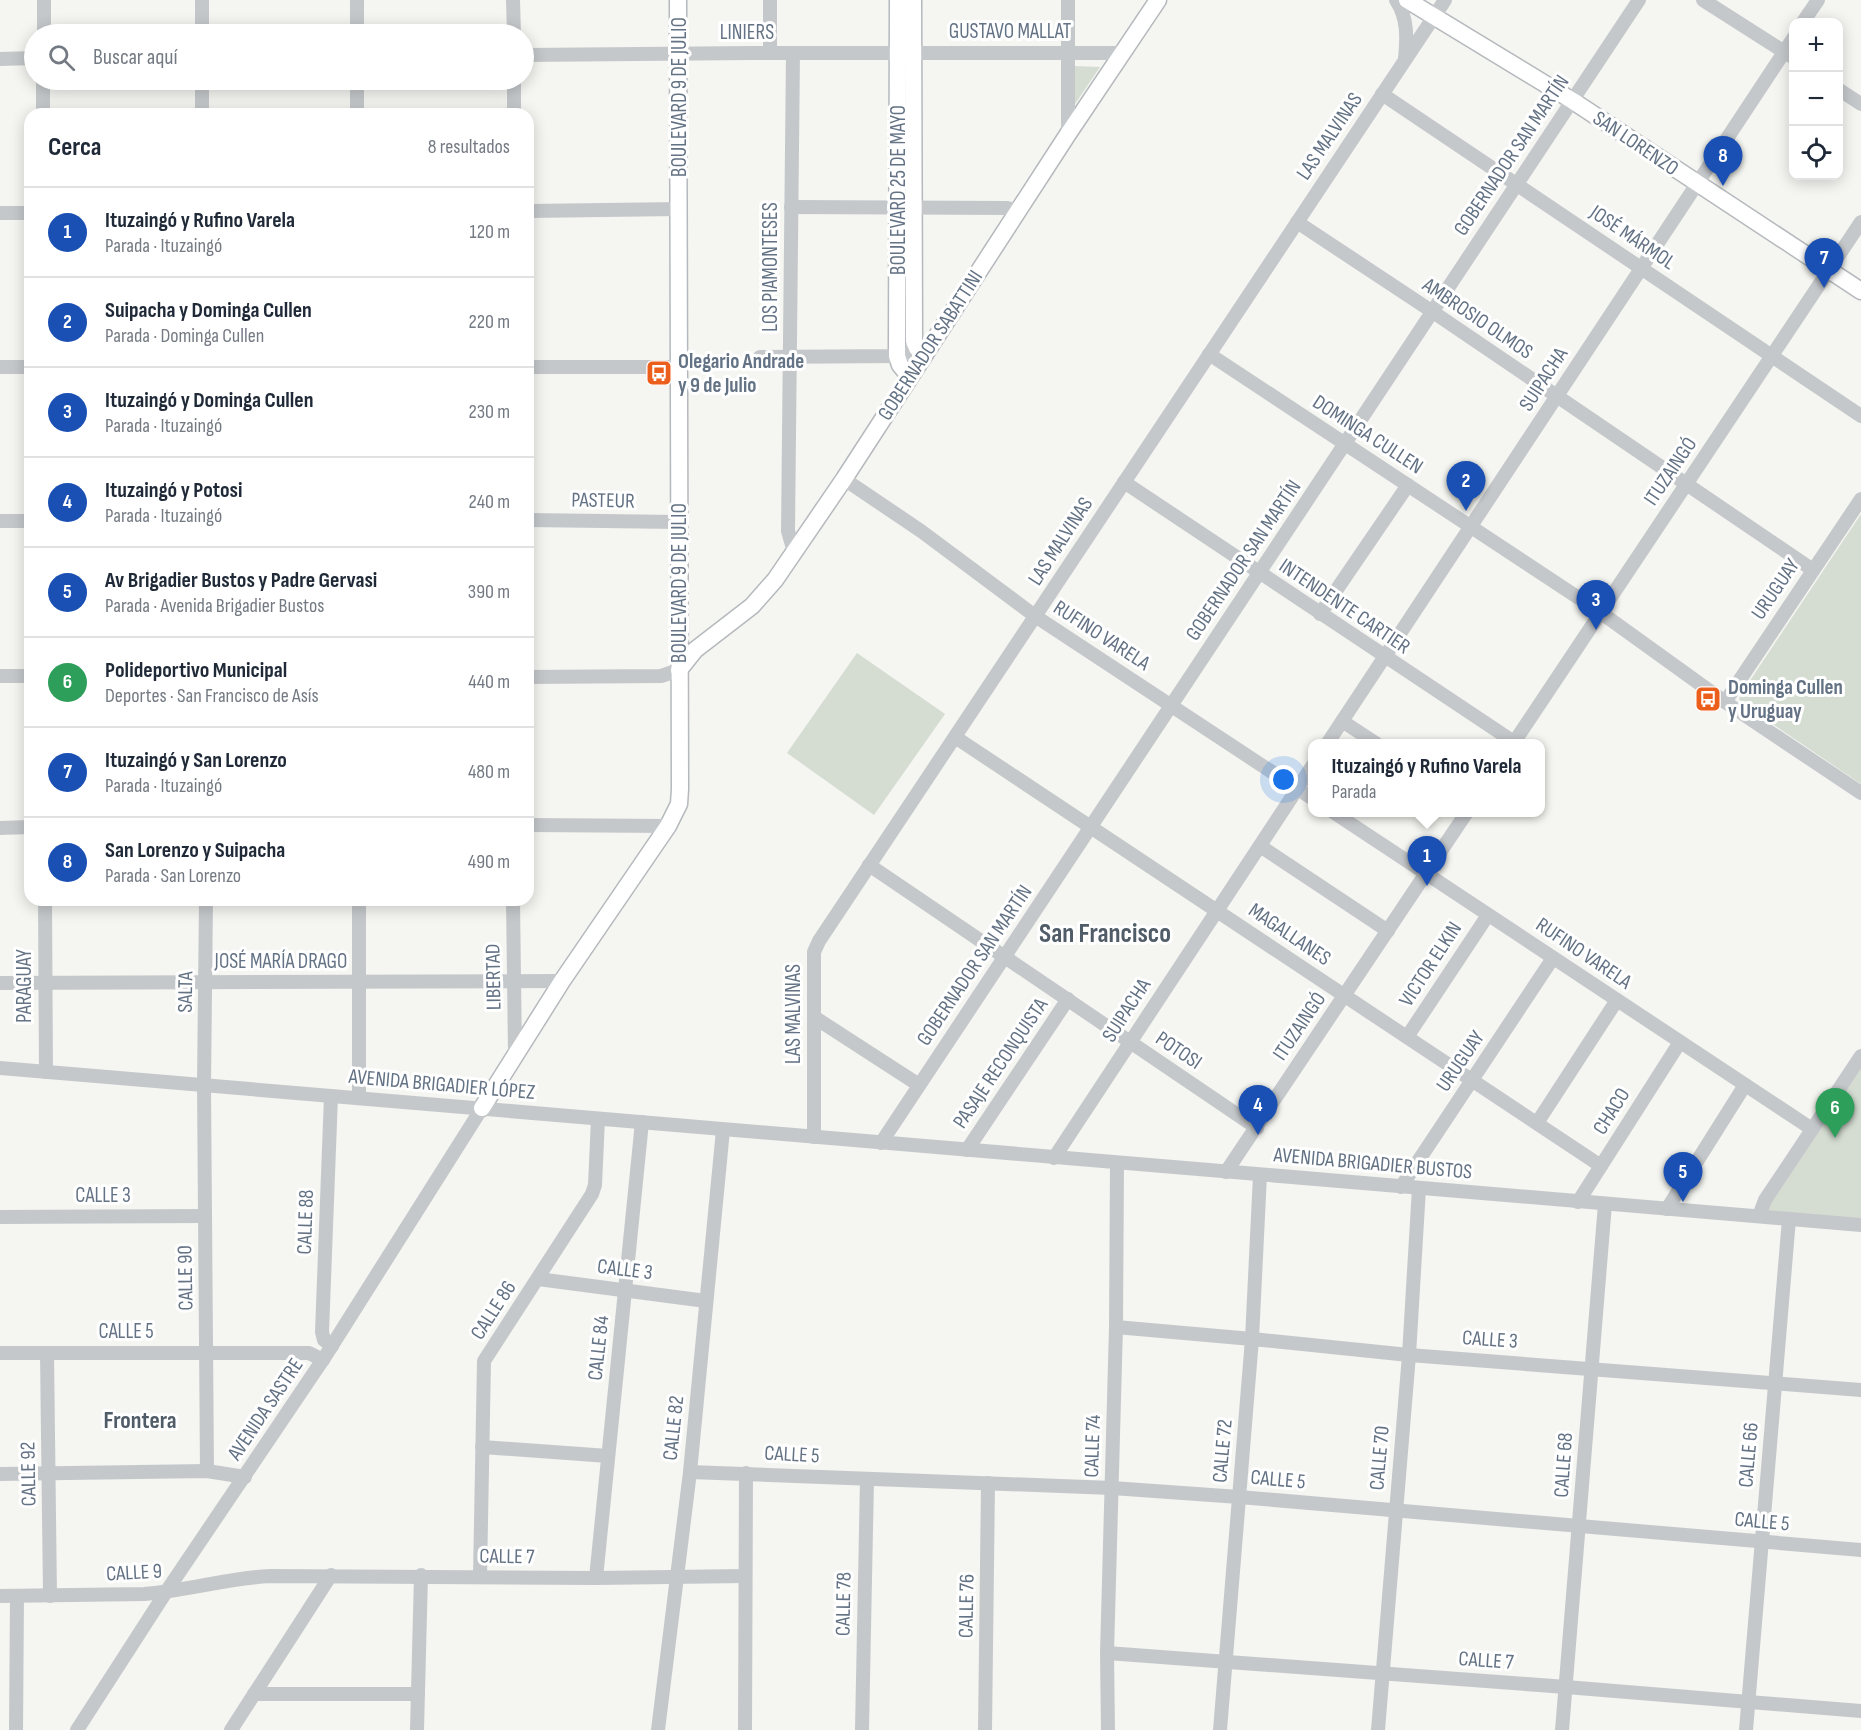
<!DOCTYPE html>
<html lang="es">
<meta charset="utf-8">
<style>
body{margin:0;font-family:"Sofia Sans Condensed",sans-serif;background:#f2f2f3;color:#1f2937}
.controls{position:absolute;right:18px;top:18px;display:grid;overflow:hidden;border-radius:12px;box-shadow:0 3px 15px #0003}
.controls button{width:54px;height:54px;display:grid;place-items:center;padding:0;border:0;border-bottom:2px solid #e0e1e3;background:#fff;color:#1f2937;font:30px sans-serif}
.you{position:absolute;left:1284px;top:780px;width:21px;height:21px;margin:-15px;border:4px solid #fff;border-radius:50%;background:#1a73e8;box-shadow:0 0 0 9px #1a73e833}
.badge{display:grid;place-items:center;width:39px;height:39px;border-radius:50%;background:#0b8043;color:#fff;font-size:20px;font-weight:700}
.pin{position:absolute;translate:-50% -50px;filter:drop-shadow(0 2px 3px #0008)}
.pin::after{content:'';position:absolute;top:32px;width:21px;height:18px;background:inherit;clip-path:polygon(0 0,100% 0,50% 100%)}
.popup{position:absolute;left:1308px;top:739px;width:237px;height:78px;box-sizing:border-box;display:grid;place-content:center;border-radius:12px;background:#fff;filter:drop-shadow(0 2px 4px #0005);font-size:20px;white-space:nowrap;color:#747a83}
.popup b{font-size:22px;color:#1f2937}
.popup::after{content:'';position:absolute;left:50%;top:100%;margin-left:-12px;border:12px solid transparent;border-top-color:#fff}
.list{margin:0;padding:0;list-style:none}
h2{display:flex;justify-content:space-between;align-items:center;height:78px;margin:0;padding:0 24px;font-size:26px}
h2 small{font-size:20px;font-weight:400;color:#747a83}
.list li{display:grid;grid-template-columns:39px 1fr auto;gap:18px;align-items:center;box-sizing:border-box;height:90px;padding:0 24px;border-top:2px solid #e0e1e3}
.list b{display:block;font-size:22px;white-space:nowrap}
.list p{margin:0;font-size:20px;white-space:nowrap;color:#747a83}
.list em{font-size:20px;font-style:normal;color:#747a83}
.icon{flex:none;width:33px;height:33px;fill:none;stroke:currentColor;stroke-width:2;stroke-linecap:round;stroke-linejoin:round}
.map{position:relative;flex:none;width:1861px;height:1730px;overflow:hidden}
.search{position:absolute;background:#fff;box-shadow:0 3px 15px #0003;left:24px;top:24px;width:510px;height:66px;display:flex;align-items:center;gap:15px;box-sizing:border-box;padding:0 21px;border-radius:33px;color:#747a83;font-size:22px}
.panel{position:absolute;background:#fff;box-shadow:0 3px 15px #0003;left:24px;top:108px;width:510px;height:798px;border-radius:18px}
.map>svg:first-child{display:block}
.green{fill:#d5ddd2}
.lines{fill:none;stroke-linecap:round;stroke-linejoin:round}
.major-casing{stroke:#b5b9bd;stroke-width:19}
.minor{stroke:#c5c8cb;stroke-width:14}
.major{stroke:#fff;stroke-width:16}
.labels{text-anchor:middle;stroke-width:6;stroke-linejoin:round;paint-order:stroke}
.street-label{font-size:21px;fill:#637284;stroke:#fff}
.poi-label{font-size:21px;font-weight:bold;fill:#637284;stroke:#fff;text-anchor:start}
.quarter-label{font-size:24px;font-weight:bold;fill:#515c69;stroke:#fff}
.district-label{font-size:27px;font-weight:bold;fill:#515c69;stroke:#fff}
</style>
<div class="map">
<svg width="1861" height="1730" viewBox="0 0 1861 1730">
<rect width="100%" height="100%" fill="#f5f5f1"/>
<g class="green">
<polygon points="1074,66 1100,67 1075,104"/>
<polygon points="1861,514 1861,784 1743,704 1739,699 1741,694"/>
<polygon points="857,653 945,714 874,815 787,753"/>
<polygon points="1861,1060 1861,1225 1759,1216"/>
</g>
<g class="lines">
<g class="major-casing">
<g id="major">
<polyline points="898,0 897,356 900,365 909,376"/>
<polyline points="913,0 914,341 917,348 924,355"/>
<polyline points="1407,0 1573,101 1861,291"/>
<polyline points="679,670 695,650 752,606 775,580 844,479 1068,134 1158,0"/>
<polyline points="482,1108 562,981 668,826 679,804 680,789 678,0"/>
</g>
</g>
<g class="minor">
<polyline points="202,0 202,34"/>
<polyline points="357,0 357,34"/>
<polyline points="513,0 514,34"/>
<polyline points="1068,0 1068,134"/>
<path d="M1396 0C1408 18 1407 38 1405 59"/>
<polyline points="1703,0 1794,58"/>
<polyline points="1803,22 1818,0"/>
<polyline points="44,34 44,0"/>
<polyline points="770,53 770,0"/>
<polyline points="793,53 788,531 794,552"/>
<polyline points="524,55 753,53 1122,53"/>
<polyline points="0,59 34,58"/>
<polyline points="202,80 202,114"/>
<polyline points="357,80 357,114"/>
<polyline points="1838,89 1861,104"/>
<polyline points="1382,94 1861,416"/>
<polyline points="43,114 43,80"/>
<polyline points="514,114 514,80"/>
<polyline points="791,207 1007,208 1017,211"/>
<polyline points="528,211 679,209"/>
<polyline points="0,213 30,213"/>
<polyline points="1297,222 1433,312 1813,570"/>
<polyline points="1209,354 1600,612 1725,702 1861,793"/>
<polyline points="760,357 897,356 906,353 916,345"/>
<polyline points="0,367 30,367"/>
<polyline points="528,367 680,367"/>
<polyline points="844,479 921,531 1035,616 1313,799"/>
<polyline points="1124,482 1514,742"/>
<polyline points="528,520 678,522"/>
<polyline points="0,521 30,521"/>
<polyline points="1320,614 1408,485"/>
<polyline points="0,676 30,676"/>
<polyline points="528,677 661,676 679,670"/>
<polyline points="1725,702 1861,499"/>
<polyline points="1342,721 1377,744"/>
<polyline points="955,737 1601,1166"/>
<polyline points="1327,744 1794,37"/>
<polyline points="1513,744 1861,222"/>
<polyline points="1333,812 1812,1129"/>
<polyline points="528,825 668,826"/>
<polyline points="0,828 30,827"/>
<polyline points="1260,846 1388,931"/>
<polyline points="869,865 1257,1128"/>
<polyline points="45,900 46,1072"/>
<polyline points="206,900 204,1085 207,1471"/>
<polyline points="359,900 359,1098"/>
<polyline points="513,900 515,1055"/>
<polyline points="0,983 562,981"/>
<polyline points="814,1017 919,1085"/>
<polyline points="1407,1037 1488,915"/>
<polyline points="0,1068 1861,1225"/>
<polyline points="331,1096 322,1332 324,1340 332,1346"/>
<polyline points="1537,1123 1617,1000"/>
<polyline points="814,1137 814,952 819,941 1445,0"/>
<polyline points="881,1143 1639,0"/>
<polyline points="967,1150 1068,999"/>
<polyline points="1054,1158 1313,765"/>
<polyline points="1226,1172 1467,812"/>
<polyline points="1401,1187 1553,958"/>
<polyline points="1578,1202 1680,1042"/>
<polyline points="1667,1209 1745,1085"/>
<polyline points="1759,1216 1765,1200 1861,1056"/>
<polyline points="0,1217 205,1216"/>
<polyline points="538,1279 706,1301"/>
<polyline points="1116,1327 1252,1339 1409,1355 1861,1390"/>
<polyline points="0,1353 309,1353 323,1360"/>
<polyline points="47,1353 50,1596"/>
<polyline points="482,1447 608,1456"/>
<polyline points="690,1472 1112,1488 1239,1497 1861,1550"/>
<polyline points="0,1474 207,1471 245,1477"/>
<polyline points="480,1576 484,1361 592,1194 595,1185 598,1119"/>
<polyline points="596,1578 642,1122"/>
<path d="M0 1596 144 1594C187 1591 227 1578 270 1576L596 1578 744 1576"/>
<polyline points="1107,1653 1566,1687 1861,1711"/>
<polyline points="254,1694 418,1694"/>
<polyline points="16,1730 17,1596"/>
<polyline points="77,1730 166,1592 326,1355 482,1108"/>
<polyline points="231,1730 331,1575"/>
<polyline points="417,1730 421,1575"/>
<polyline points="658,1730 690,1472 723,1130"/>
<polyline points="745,1730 746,1473"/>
<polyline points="862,1730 867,1479"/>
<polyline points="985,1730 988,1483"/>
<polyline points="1108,1730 1107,1653 1116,1327 1117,1163"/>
<polyline points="1220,1730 1252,1339 1260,1175"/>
<polyline points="1378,1730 1409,1355 1419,1188"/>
<polyline points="1562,1730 1605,1204"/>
<polyline points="1746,1730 1789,1219"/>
</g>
<use href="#major" class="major"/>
</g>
<defs>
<g id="bus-square" transform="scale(1.35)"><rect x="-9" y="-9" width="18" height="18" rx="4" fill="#ec5e1b" stroke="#fff"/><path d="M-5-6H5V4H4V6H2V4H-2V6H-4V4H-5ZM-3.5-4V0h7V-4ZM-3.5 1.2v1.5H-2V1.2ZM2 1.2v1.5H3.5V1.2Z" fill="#fff"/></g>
</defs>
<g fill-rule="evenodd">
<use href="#bus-square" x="659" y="373"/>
<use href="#bus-square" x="1708" y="699"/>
</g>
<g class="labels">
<g class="street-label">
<text x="1010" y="38">GUSTAVO MALLAT</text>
<text x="747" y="39">LINIERS</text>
<text transform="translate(679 97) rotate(-90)" y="7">BOULEVARD 9 DE JULIO</text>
<text transform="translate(1329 136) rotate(-56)" y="7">LAS MALVINAS</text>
<text transform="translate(1636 143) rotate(34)" y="7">SAN LORENZO</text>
<text transform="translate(1511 155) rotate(-56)" y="7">GOBERNADOR SAN MARTÍN</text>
<text transform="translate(898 190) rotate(-90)" y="7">BOULEVARD 25 DE MAYO</text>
<text transform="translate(1633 237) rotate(34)" y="7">JOSÉ MÁRMOL</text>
<text transform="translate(770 267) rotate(-90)" y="7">LOS PIAMONTESES</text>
<text transform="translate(1478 318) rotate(34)" y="7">AMBROSIO OLMOS</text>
<text transform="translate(930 345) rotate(-57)" y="7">GOBERNADOR SABATTINI</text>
<text transform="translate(1543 379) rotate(-57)" y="7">SUIPACHA</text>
<text transform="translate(1368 434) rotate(33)" y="7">DOMINGA CULLEN</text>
<text transform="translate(1670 471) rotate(-56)" y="7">ITUZAINGÓ</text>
<text transform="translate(603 500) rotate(1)" y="7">PASTEUR</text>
<text transform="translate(1060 541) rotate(-57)" y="7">LAS MALVINAS</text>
<text transform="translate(1243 560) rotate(-56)" y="7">GOBERNADOR SAN MARTÍN</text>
<text transform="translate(679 583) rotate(-90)" y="7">BOULEVARD 9 DE JULIO</text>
<text transform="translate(1775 589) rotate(-56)" y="7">URUGUAY</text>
<text transform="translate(1345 606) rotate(34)" y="7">INTENDENTE CARTIER</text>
<text transform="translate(1102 635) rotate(33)" y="7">RUFINO VARELA</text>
<text transform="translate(1290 934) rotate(34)" y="7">MAGALLANES</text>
<text transform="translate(1584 953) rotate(34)" y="7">RUFINO VARELA</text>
<text x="281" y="968">JOSÉ MARÍA DRAGO</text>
<text transform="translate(1430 964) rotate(-57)" y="7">VICTOR ELKIN</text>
<text transform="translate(974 965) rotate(-56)" y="7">GOBERNADOR SAN MARTÍN</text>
<text transform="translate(493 977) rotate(-91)" y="7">LIBERTAD</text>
<text transform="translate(24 986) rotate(-90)" y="7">PARAGUAY</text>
<text transform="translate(185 992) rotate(-89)" y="7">SALTA</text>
<text transform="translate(1126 1010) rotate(-57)" y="7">SUIPACHA</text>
<text transform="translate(793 1014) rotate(-90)" y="7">LAS MALVINAS</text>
<text transform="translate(1299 1026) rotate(-56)" y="7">ITUZAINGÓ</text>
<text transform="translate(1179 1050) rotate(34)" y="7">POTOSI</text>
<text transform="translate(1460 1061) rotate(-56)" y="7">URUGUAY</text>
<text transform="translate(1000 1063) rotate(-56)" y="7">PASAJE RECONQUISTA</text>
<text transform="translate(442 1084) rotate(5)" y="7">AVENIDA BRIGADIER LÓPEZ</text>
<text transform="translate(1611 1111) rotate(-58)" y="7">CHACO</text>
<text transform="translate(1373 1163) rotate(5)" y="7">AVENIDA BRIGADIER BUSTOS</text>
<text x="103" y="1202">CALLE 3</text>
<text transform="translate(305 1222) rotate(-88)" y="7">CALLE 88</text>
<text transform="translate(625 1269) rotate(7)" y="7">CALLE 3</text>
<text transform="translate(185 1278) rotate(-91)" y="7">CALLE 90</text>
<text transform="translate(493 1310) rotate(-57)" y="7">CALLE 86</text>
<text x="126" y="1338">CALLE 5</text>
<text transform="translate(1490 1339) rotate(4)" y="7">CALLE 3</text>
<text transform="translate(598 1348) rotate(-84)" y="7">CALLE 84</text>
<text transform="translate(265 1409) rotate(-56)" y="7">AVENIDA SASTRE</text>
<text transform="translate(673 1428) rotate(-84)" y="7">CALLE 82</text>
<text transform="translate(1092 1446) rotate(-88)" y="7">CALLE 74</text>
<text transform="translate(1222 1451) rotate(-85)" y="7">CALLE 72</text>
<text transform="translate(792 1454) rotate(3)" y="7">CALLE 5</text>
<text transform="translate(1748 1455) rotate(-85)" y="7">CALLE 66</text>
<text transform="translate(1379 1458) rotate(-85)" y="7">CALLE 70</text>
<text transform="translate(1563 1465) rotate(-86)" y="7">CALLE 68</text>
<text transform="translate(28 1474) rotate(-91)" y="7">CALLE 92</text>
<text transform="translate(1278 1479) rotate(5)" y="7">CALLE 5</text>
<text transform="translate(1762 1521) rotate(5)" y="7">CALLE 5</text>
<text transform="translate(507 1556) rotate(1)" y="7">CALLE 7</text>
<text transform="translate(134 1572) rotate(-3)" y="7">CALLE 9</text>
<text transform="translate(843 1604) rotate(-89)" y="7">CALLE 78</text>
<text transform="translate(966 1606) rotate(-89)" y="7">CALLE 76</text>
<text transform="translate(1486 1660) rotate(4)" y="7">CALLE 7</text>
</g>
<g class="poi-label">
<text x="678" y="368">Olegario Andrade<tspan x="678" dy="24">y 9 de Julio</tspan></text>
<text x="1728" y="694">Dominga Cullen<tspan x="1728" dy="24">y Uruguay</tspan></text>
</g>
<g class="quarter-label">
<text x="140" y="1428">Frontera</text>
</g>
<g class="district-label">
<text x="1105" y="942">San Francisco</text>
</g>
</g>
</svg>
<div class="controls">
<button>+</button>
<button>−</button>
<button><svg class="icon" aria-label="locate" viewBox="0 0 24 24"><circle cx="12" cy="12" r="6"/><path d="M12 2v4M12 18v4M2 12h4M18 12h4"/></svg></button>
</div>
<div class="you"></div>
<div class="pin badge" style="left:1427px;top:886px;background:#1a4fb4">1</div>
<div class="popup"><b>Ituzaingó y Rufino Varela</b>Parada</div>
<div class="pin badge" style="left:1466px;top:511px;background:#1a4fb4">2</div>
<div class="pin badge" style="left:1596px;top:630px;background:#1a4fb4">3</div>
<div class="pin badge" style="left:1258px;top:1135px;background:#1a4fb4">4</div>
<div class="pin badge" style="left:1683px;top:1202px;background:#1a4fb4">5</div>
<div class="pin badge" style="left:1835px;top:1138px;background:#2e9e5b">6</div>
<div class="pin badge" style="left:1824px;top:288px;background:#1a4fb4">7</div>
<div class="pin badge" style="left:1723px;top:186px;background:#1a4fb4">8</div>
<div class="search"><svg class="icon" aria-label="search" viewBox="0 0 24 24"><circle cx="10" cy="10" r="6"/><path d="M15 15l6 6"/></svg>Buscar aquí</div>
<section class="panel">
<h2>Cerca<small>8 resultados</small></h2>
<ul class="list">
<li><span class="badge" style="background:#1a4fb4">1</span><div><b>Ituzaingó y Rufino Varela</b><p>Parada · Ituzaingó</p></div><em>120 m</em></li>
<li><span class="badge" style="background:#1a4fb4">2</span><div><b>Suipacha y Dominga Cullen</b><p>Parada · Dominga Cullen</p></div><em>220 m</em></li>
<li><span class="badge" style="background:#1a4fb4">3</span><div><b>Ituzaingó y Dominga Cullen</b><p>Parada · Ituzaingó</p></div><em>230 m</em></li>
<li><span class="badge" style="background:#1a4fb4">4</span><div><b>Ituzaingó y Potosi</b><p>Parada · Ituzaingó</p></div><em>240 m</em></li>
<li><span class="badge" style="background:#1a4fb4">5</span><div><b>Av Brigadier Bustos y Padre Gervasi</b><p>Parada · Avenida Brigadier Bustos</p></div><em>390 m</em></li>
<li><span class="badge" style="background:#2e9e5b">6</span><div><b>Polideportivo Municipal</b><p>Deportes · San Francisco de Asís</p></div><em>440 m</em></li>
<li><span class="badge" style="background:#1a4fb4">7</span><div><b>Ituzaingó y San Lorenzo</b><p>Parada · Ituzaingó</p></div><em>480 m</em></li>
<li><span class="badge" style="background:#1a4fb4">8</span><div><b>San Lorenzo y Suipacha</b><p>Parada · San Lorenzo</p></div><em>490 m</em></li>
</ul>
</section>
</div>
